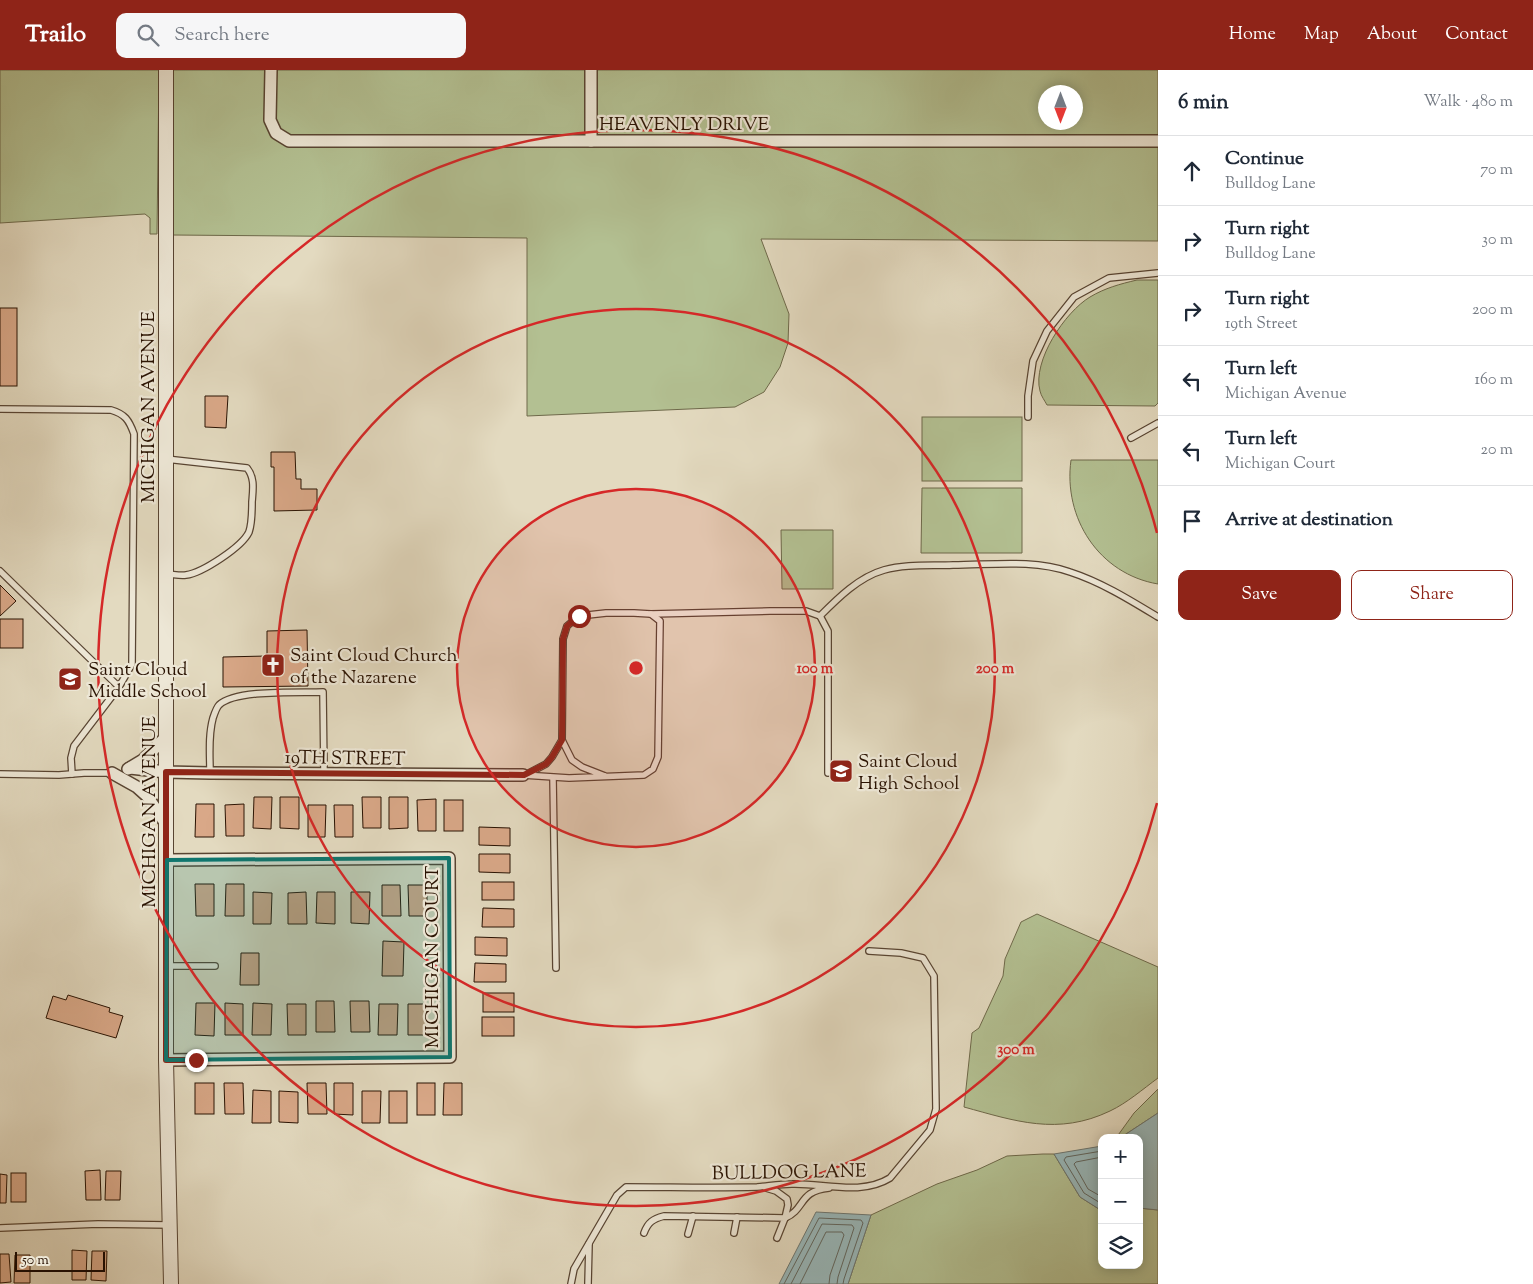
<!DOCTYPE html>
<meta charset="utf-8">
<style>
body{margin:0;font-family:"Sorts Mill Goudy",serif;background:#f6f6f7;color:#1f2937}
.controls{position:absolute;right:15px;bottom:15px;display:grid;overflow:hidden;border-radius:10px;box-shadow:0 2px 12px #0003}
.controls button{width:45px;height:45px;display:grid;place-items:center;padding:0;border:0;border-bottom:1px solid #e0e1e3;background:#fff;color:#1f2937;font:25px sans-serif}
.compass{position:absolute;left:1038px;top:15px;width:45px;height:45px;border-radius:50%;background:#fff;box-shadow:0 2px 12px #0003;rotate:180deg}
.scale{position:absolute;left:15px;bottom:12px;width:90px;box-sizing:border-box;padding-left:5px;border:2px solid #291202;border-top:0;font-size:14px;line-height:18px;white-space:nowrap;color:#291202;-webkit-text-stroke:4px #ede7d6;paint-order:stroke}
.stop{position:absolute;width:15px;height:15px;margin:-11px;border:4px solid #8f2418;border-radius:50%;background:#fff}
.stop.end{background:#8f2418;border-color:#fff;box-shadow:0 1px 5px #0008}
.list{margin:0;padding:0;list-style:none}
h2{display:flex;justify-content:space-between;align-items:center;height:65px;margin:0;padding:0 20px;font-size:21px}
h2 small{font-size:16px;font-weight:400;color:#747a83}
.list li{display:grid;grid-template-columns:32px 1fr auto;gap:15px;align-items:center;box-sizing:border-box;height:70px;padding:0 20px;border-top:1px solid #e0e1e3}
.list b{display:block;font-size:19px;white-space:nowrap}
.list p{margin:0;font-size:16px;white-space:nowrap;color:#747a83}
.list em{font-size:16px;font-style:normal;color:#747a83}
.actions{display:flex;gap:10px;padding:15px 20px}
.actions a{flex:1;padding:11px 0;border:1px solid #8f2418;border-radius:10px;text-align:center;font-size:18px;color:#8f2418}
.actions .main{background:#8f2418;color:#fff}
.icon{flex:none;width:28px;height:28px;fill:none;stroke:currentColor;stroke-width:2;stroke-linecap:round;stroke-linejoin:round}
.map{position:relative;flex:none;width:1158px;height:1214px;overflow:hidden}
header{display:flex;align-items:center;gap:30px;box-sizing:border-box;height:70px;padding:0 25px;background:#8f2418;color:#fff}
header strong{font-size:24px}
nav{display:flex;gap:28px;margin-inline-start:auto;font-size:18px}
.search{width:350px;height:45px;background:#f6f6f7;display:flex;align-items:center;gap:12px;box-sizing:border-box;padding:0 18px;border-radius:10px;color:#747a83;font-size:19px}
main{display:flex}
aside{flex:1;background:#fff}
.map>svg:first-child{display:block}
.green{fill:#b3c092;stroke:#6e694a;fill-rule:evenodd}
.water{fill:#98b8bb;stroke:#6c7671}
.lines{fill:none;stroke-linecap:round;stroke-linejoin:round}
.shore{stroke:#60655e;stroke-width:1}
.building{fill:#d9a888;stroke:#291202}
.service-casing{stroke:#584432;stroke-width:8}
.minor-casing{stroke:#584432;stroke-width:14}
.tertiary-casing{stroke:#584432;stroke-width:16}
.service{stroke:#ede7d6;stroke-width:5.5}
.minor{stroke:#ede7d6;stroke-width:11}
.tertiary{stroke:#ede7d6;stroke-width:14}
.route{stroke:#8f2418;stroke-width:6}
.marked{fill:#0f766e;fill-opacity:0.2;stroke:#0f766e;stroke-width:4;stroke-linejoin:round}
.ring{fill:none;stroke:#d62828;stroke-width:2.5}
.labels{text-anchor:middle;stroke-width:4.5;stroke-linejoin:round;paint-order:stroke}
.street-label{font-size:19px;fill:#291202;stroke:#ede7d6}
.poi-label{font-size:19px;fill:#291202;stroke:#ede7d6;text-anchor:start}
.centre{fill:#d62828;stroke:#ede7d6;stroke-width:2.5}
.ring-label{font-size:15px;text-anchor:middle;font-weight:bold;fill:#d62828;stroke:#ede7d6;stroke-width:4.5;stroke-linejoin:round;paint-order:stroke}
</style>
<header>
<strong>Trailo</strong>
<div class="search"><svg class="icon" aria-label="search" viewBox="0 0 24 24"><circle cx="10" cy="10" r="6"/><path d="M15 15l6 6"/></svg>Search here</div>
<nav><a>Home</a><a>Map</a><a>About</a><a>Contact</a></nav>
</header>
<main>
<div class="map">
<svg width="1158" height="1214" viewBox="0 0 1158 1214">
<rect width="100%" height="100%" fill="#e3dac0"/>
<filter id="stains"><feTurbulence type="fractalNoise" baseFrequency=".004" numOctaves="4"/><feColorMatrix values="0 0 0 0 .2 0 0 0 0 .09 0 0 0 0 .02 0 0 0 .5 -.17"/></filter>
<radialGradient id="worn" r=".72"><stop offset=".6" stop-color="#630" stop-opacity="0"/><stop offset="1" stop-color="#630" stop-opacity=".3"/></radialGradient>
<g class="green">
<polygon points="0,0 159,0 157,164 150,164 150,148 145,144 0,153"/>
<path d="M172 0H1158V171L761 169 789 244 788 273 780 297 764 322 735 337 527 346V168L172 165ZM1046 22H1076V52H1046Z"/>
<path d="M1137 210H1158V333L1155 336 1047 335C1045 331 1041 326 1040 321 1032 291 1065 242 1090 227 1105 218 1120 214 1137 210Z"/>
<rect x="922" y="347" width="100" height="64"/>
<path d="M1071 390H1158V514C1099 504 1063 448 1071 390Z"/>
<polygon points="922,418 1022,418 1022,483 921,483"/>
<polygon points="781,460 833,460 833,519 782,519"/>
<path d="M1037 844 1158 897V1008C1143 1019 1127 1033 1110 1041 1058 1066 1015 1051 964 1037L972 963 979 958 1003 906 1005 889 1021 852Z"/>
<polygon points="1158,1019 1158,1043 1120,1068 1116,1068 1134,1043"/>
<polygon points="1043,1084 1054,1084 1080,1127 1099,1139 1102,1139 1102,1195 1139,1195 1139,1138 1158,1140 1158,1214 848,1214 871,1145 937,1114 977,1100 1007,1086"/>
</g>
<g class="water">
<polygon points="1158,1043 1158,1140 1139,1138 1139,1068 1120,1068"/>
<polygon points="1102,1076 1102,1139 1099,1139 1080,1127 1054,1084"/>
<polygon points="816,1142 871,1145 848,1214 779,1214"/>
</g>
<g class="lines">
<g class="shore">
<polyline points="1102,1081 1066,1087 1064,1090 1084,1123 1102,1134"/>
<polyline points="1102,1087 1076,1092 1074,1094 1088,1119 1102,1127"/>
<polyline points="784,1214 819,1148 861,1150 863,1153 844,1209 843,1214"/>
<polyline points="791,1214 822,1154 852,1155 854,1158 838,1207 837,1214"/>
<polyline points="800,1214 826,1162 842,1162 844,1165 830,1205 829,1214"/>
</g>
</g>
<g class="building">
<rect x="0" y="238" width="17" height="78"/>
<polygon points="205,326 228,326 226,358 205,357"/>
<polygon points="271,382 295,382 296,409 301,409 301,419 317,419 317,440 274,441 274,397 271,397"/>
<polygon points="0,515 16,531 0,546"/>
<rect x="0" y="549" width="23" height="29"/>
<polygon points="307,560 308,616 223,617 223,587 267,586 267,561"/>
<polygon points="254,727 272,727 271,759 253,758"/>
<polygon points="280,727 299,727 299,759 280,758"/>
<polygon points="362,727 381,727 381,758 363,758"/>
<polygon points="389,727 408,727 408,758 389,759"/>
<polygon points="436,729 436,761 418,761 417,730"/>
<rect x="444" y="730" width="19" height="31"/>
<polygon points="196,734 214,734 214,767 195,767"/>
<polygon points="244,734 244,766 226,766 225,735"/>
<polygon points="308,735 326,735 325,767 308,767"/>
<polygon points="334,735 353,735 353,767 335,767"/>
<polygon points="479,757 510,758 510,776 479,775"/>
<polygon points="479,784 510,784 510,803 479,802"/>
<rect x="482" y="812" width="32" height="18"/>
<polygon points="195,814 214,814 214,846 196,846"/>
<polygon points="226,814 244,814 244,846 225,846"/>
<polygon points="382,815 400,815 401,846 382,846"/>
<polygon points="408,815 427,815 427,846 409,846"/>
<polygon points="253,822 272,823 271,854 253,854"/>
<polygon points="306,822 307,854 288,854 288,823"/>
<polygon points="317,822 335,822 335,854 316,853"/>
<polygon points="351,822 370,822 369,854 351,853"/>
<polygon points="483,838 514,839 514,857 482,857"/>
<polygon points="475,867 507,868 507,886 475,885"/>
<polygon points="383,871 404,872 403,906 382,906"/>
<polygon points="241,883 259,883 259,915 240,915"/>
<polygon points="475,893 506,894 506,912 474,912"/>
<rect x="483" y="923" width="31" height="19"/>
<polygon points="68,925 110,938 109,942 123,946 116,968 46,948 53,926 66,930"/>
<polygon points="316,931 334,931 335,962 316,962"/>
<polygon points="350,931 369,931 370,962 351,962"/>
<polygon points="196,933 215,933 214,966 195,965"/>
<polygon points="225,933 243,934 243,965 225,965"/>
<polygon points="253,933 272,934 271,965 252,965"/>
<polygon points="287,934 306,934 306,965 288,965"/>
<polygon points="379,934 398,934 397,965 378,965"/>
<polygon points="408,934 426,934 427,965 408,965"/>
<rect x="482" y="947" width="32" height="19"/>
<rect x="195" y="1013" width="19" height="31"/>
<polygon points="224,1013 243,1013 244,1044 225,1044"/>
<polygon points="307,1013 326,1013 327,1044 308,1044"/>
<polygon points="334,1013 353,1013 353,1045 334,1044"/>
<rect x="417" y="1013" width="18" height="32"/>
<polygon points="444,1013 462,1013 462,1045 443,1045"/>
<polygon points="253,1020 271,1021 271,1053 252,1053"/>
<polygon points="279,1021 298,1022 298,1053 279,1052"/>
<polygon points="362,1021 381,1021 380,1053 362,1053"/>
<rect x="389" y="1021" width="18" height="32"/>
<polygon points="100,1100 101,1130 86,1130 85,1101"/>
<polygon points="106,1101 121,1101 120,1130 105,1130"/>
<rect x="11" y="1103" width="15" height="29"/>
<polygon points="0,1104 7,1105 6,1133 0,1133"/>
<polygon points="72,1180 87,1181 86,1210 72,1210"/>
<polygon points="92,1181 107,1181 106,1211 91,1210"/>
<polygon points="0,1184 9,1184 11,1212 0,1213"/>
<polygon points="15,1185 30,1185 30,1213 14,1213"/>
</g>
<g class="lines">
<g class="service-casing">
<g id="service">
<path d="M0 339 111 340C125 344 129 350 134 364L132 594 119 617 74 676 71 688 72 704"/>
<polyline points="1028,347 1028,326 1033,291 1047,261 1074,227 1109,208 1158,203"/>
<polyline points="1131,368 1158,353"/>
<path d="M166 389 247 398C255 408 253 419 252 432 252 442 252 453 249 462 242 477 202 503 186 505 180 506 172 504 166 504"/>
<polyline points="0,501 119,617"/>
<polyline points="651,544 770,541 806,541 820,546 828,561 828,703"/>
<path d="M820 546C838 528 859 507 884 500 906 494 930 496 953 495 991 495 1033 489 1070 502 1101 512 1130 530 1158 547"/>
<path d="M210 703C210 685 208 666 213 648 214 645 217 637 219 635 236 619 300 623 323 622L324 703"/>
<polyline points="0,704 59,705 84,703 112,703"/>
<polyline points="523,705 569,708 644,705 653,699 658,687 660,551 651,544 634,543 606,543 579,546 567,556 563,569 562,670 572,690 582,697 605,706"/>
<polyline points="525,705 546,694 552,687 562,670"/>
<polyline points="553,708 556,898"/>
<polyline points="167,896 215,896"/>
<polyline points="766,1118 776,1121 787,1129 788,1135 785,1148"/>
<path d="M785 1148C806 1139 798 1121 829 1118"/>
<polyline points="0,1158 98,1154 170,1155"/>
<path d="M644 1163C648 1152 653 1149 664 1146L785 1148 777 1168"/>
<polyline points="734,1163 737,1147"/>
<polyline points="688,1164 693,1146"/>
<path d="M571 1214 574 1199 617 1125 626 1117C670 1117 714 1118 757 1117 769 1116 780 1114 792 1114 824 1113 861 1126 890 1108L930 1060 936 1039 934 906 923 888 901 883 869 881"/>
<polyline points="588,1214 589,1174"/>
</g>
</g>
<g class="minor-casing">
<g id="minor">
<polyline points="271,0 270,50 276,63 289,71 1158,71"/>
<polyline points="591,71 591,0"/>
<polyline points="130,698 166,702 210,703 523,705"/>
<polyline points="128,699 143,690 166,667"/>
<polyline points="112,703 137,717 147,726 166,754"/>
<polyline points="166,990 450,987 449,788 167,790"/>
</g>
</g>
<g class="tertiary-casing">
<polyline id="tertiary" points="166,0 166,990 171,1214"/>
</g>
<use href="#service" class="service"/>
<use href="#minor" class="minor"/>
<use href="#tertiary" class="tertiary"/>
</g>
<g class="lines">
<polyline class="route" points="196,990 166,990 166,702 524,705 546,694 552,687 562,670 563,569 567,556 579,546"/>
</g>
<path class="marked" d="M449 788 450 987 166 990 167 790Z"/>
<circle cx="636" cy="598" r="179" fill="#d62828" fill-opacity=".12"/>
<g class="ring">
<circle cx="636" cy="598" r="179"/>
<circle cx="636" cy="598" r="359"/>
<path d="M1157 733A538 538 0 1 1 1157 463"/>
</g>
<defs>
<g id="church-square" transform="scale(1.25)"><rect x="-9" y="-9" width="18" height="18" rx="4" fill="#8f2418" stroke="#ede7d6"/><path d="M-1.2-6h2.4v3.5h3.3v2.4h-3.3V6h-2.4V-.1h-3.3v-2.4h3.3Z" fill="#fff"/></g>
<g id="school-square" transform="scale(1.25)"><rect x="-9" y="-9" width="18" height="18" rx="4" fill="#8f2418" stroke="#ede7d6"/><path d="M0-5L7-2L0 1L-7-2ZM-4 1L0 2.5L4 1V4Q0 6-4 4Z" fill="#fff"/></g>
</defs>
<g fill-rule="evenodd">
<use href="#church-square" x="273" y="595"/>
<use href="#school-square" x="70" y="609"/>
<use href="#school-square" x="841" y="701"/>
</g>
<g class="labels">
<g class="street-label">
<text x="684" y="60">HEAVENLY DRIVE</text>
<text transform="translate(147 337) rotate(-90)" y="7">MICHIGAN AVENUE</text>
<text transform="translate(345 687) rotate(1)" y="7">19TH STREET</text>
<text transform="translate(148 742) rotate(-90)" y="7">MICHIGAN AVENUE</text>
<text transform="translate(431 887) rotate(-90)" y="7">MICHIGAN COURT</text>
<text transform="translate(789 1101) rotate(-1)" y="7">BULLDOG LANE</text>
</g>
<g class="poi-label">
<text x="290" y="591">Saint Cloud Church<tspan x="290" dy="22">of the Nazarene</tspan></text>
<text x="88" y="605">Saint Cloud<tspan x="88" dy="22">Middle School</tspan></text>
<text x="858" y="697">Saint Cloud<tspan x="858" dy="22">High School</tspan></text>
</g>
</g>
<circle cx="636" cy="598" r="8" class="centre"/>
<g class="ring-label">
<text x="815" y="603">100 m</text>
<text x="995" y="603">200 m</text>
<text x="1016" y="984">300 m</text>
</g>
<rect width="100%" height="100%" filter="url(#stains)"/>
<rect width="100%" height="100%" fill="url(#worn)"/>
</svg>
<div class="controls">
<button>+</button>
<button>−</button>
<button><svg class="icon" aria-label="layers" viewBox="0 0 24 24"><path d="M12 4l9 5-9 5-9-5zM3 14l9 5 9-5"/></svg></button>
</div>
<svg class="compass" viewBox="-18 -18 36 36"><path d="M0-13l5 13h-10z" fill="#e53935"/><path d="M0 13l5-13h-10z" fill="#747a83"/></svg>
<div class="scale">50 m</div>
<div class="stop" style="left:579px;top:546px"></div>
<div class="stop end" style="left:196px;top:990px"></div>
</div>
<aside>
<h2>6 min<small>Walk · 480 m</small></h2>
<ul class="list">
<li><svg class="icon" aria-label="ahead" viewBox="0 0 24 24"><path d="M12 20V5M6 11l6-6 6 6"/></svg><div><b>Continue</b><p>Bulldog Lane</p></div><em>70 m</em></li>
<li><svg class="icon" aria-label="right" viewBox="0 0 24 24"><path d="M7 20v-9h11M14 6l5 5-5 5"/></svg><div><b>Turn right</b><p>Bulldog Lane</p></div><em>30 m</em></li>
<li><svg class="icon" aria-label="right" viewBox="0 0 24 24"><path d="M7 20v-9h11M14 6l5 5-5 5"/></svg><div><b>Turn right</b><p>19th Street</p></div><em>200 m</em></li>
<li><svg class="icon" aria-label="left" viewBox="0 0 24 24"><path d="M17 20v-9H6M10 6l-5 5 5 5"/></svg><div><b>Turn left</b><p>Michigan Avenue</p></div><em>160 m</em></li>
<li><svg class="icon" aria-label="left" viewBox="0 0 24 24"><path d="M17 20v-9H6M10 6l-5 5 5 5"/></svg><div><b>Turn left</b><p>Michigan Court</p></div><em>20 m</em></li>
<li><svg class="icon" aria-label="arrive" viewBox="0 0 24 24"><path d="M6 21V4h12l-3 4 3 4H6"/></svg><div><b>Arrive at destination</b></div></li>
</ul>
<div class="actions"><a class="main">Save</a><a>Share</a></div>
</aside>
</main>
